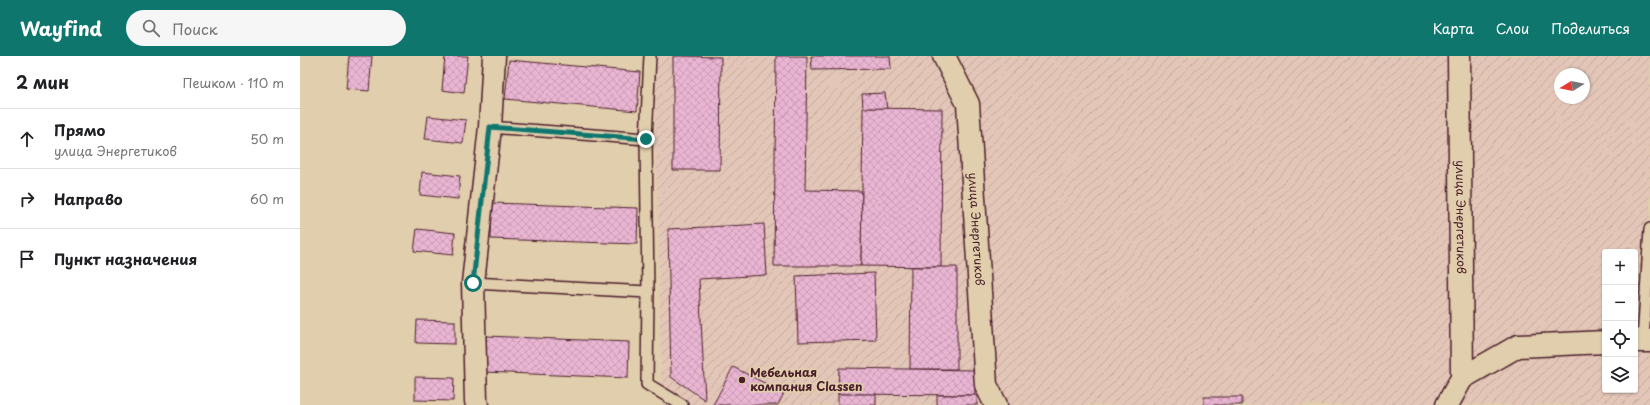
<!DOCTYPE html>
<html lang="ru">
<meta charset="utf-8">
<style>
body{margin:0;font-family:"Playpen Sans",sans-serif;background:#f6f6f6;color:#202124}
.controls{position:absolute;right:12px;bottom:12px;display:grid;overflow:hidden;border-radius:4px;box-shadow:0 1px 3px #0004}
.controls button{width:36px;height:36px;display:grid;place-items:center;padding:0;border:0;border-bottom:1px solid #e0e0e0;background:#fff;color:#202124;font:20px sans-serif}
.compass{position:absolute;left:1254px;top:12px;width:36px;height:36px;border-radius:50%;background:#fff;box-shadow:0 1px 3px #0004;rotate:260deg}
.stop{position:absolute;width:12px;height:12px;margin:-9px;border:3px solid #0f766e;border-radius:50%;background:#fff}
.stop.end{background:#0f766e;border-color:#fff;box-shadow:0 1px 4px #0008}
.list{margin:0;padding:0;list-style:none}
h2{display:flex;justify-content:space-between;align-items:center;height:52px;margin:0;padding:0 16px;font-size:17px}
h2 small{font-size:13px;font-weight:400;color:#757577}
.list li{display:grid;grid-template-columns:26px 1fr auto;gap:12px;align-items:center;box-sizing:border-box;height:60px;padding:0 16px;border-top:1px solid #e0e0e0}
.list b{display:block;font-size:15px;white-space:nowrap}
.list p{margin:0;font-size:13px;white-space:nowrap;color:#757577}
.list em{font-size:13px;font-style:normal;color:#757577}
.icon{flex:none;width:22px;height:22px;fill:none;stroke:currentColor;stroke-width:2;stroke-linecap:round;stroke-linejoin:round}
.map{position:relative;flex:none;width:1350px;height:349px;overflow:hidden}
header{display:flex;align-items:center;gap:24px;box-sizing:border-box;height:56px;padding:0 20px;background:#0f766e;color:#fff}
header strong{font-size:19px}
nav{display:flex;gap:22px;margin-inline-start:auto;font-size:14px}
.search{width:280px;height:36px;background:#f6f6f6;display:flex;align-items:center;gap:10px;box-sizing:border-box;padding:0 14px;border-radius:22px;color:#757577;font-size:15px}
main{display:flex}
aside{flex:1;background:#fff}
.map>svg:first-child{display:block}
.industrial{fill:url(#industrial-furrows);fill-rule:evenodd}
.building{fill:url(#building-cross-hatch);stroke:#4a1f2b}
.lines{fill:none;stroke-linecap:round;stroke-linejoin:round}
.service-casing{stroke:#4a1f2b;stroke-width:14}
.minor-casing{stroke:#4a1f2b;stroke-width:25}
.tertiary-casing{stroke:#4a1f2b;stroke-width:25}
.service{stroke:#e1ceac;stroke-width:11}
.minor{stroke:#e1ceac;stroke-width:22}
.tertiary{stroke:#e1ceac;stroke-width:22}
.route{stroke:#0f766e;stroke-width:5}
.poi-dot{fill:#4a1f2b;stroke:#e1ceac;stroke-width:1.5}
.labels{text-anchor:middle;stroke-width:3.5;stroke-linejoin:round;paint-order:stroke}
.street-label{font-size:12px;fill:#4a1f2b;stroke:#e1ceac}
.poi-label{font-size:12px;font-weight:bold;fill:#4a1f2b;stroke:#e1ceac;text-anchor:start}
</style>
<header>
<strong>Wayfind</strong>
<div class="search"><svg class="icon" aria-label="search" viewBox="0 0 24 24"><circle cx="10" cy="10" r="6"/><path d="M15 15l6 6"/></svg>Поиск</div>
<nav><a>Карта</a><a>Слои</a><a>Поделиться</a></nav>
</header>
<main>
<aside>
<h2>2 мин<small>Пешком · 110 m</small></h2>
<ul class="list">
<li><svg class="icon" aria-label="ahead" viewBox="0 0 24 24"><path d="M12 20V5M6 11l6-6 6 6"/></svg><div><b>Прямо</b><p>улица Энергетиков</p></div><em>50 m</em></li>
<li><svg class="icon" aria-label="right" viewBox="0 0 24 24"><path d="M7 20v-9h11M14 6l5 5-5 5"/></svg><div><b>Направо</b></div><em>60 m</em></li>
<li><svg class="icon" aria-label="arrive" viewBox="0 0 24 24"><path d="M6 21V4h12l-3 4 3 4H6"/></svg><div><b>Пункт назначения</b></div></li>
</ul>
</aside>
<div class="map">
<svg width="1350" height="349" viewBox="0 0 1350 349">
<defs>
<pattern id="industrial-furrows" width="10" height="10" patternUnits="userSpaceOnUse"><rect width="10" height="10" fill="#e3c6b7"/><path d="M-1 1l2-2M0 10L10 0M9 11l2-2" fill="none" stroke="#c4aa9e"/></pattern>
<pattern id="building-cross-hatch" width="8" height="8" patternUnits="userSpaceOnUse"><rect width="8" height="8" fill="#e9b5d2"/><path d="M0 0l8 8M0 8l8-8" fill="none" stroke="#c99bb4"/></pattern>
</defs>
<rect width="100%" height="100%" fill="#e1ceac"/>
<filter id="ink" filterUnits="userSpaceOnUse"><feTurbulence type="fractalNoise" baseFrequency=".025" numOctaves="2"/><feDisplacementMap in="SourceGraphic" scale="8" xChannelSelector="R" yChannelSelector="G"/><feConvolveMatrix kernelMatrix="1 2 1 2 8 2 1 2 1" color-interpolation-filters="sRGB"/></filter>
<g filter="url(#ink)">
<path class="industrial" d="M354 0H1350V349H362ZM1260 18H1284V42H1260ZM1305 196H1335V334H1305Z"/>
<g class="building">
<polygon points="49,0 72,0 69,35 46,33"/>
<polygon points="145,0 168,0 164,37 142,34"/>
<polygon points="373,0 421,1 420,114 373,114"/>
<polygon points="476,0 507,0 505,134 562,135 561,210 474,210"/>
<polygon points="511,0 590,0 591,13 512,14"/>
<polygon points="209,4 340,16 337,55 205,43"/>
<polygon points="585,37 587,53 563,52 562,38"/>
<polygon points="563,52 642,53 641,211 561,210"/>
<polygon points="128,60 166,64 163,87 125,83"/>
<polygon points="122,116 160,120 158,143 120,139"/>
<polygon points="192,147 338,152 337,188 191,183"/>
<polygon points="464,168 467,219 399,223 405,344 371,321 368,173"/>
<polygon points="117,173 155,177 153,199 114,195"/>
<polygon points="611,211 657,211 657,313 610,313"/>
<polygon points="574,217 576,284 498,286 496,220"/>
<polygon points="117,264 155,265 155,288 116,287"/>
<polygon points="186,280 329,286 328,322 184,316"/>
<polygon points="433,311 484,337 478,349 413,349"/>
<polygon points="539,312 675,314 675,339 538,338"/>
<polygon points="115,321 154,322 153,345 115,344"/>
<rect x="538" y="338" width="38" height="11"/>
<rect x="637" y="339" width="40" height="10"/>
<rect x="904" y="341" width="38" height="8"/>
</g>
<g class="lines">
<g class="service-casing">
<g id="service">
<polyline points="350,0 346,83 348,236 347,328 382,349"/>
<polyline points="190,71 346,83"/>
<polyline points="173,227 348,236"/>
<polyline points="1343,285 1350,173"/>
</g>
</g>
<g class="minor-casing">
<g id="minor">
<path id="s1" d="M644 0 668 48 686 329 696 349"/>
<path id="s2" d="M1159 0 1162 322"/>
<polyline points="177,349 176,345 173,227 190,71 194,0"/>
</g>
</g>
<g class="tertiary-casing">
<g id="tertiary">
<polyline points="1335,285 1350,285"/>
<polyline points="1147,349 1162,322 1218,290 1305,286"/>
</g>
</g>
<use href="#service" class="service"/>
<use href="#minor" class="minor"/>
<use href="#tertiary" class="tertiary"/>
</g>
</g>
<g class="lines" filter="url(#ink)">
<polyline class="route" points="173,227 190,71 346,83"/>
</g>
<circle class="poi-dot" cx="442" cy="324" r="4"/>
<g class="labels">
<g class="street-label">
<text dy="4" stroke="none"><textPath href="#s2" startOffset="161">улица Энергетиков</textPath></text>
<text dy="4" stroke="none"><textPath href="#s1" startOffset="179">улица Энергетиков</textPath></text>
</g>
<g class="poi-label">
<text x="450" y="321">Мебельная<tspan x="450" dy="14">компания Сlassen</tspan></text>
</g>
</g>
</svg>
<div class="controls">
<button>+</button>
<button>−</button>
<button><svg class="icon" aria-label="locate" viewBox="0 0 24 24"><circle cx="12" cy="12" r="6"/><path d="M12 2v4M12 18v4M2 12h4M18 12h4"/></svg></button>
<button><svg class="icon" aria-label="layers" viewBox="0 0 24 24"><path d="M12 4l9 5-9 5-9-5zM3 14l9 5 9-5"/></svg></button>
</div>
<svg class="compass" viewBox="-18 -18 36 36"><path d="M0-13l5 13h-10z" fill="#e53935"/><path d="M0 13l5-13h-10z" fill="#757577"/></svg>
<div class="stop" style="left:173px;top:227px"></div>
<div class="stop end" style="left:346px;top:83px"></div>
</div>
</main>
